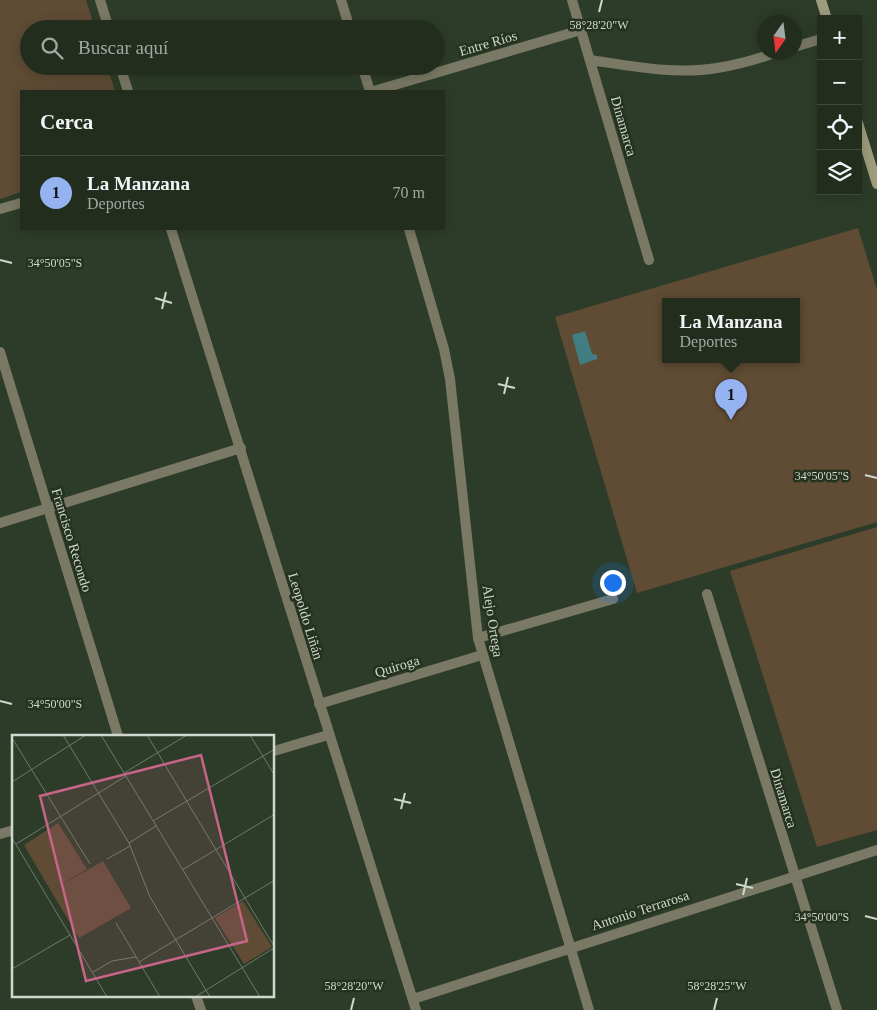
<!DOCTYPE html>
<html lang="es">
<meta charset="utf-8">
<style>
body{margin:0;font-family:Georgia,serif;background:#2a3527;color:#f1f3f6}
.controls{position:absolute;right:15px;top:15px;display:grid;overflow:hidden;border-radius:0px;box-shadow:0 2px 12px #0003}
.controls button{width:45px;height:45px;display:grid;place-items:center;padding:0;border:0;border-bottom:1px solid #3f493c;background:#222d1e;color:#f1f3f6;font:25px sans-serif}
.compass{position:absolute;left:757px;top:15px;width:45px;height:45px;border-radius:50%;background:#222d1e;box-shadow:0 2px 12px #0003;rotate:194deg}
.you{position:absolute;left:612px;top:582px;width:18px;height:18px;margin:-12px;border:4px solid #fff;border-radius:50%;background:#1a73e8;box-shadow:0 0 0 8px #1a73e833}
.badge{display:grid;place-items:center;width:32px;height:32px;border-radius:50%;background:#95b2f1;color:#111;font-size:16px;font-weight:700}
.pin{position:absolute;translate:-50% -41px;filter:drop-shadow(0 1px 2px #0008)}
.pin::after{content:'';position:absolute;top:26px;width:18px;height:15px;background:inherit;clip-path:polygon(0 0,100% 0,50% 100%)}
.popup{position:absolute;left:662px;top:298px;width:138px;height:65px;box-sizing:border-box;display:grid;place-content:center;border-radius:0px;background:#222d1e;filter:drop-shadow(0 1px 4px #0005);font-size:16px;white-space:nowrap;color:#a2a8a4}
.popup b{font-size:19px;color:#f1f3f6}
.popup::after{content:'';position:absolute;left:50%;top:100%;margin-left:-10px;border:10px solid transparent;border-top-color:#222d1e}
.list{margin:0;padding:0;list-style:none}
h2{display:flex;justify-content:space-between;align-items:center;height:65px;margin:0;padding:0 20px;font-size:21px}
h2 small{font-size:16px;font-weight:400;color:#a2a8a4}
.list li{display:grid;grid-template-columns:32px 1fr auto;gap:15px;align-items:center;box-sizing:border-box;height:75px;padding:0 20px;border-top:1px solid #3f493c}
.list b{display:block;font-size:19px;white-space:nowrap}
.list p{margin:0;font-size:16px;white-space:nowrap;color:#a2a8a4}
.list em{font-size:16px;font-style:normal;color:#a2a8a4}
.icon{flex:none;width:28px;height:28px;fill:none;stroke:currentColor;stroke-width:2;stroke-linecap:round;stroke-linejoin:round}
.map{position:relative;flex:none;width:877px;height:1010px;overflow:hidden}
.search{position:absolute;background:#222d1e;box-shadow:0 2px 12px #0003;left:20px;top:20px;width:425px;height:55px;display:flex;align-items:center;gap:12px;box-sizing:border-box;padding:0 18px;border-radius:28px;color:#a2a8a4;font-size:19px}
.panel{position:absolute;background:#222d1e;box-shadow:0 2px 12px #0003;left:20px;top:90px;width:425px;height:140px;border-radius:0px}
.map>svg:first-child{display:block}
.green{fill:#604c35;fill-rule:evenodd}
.water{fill:#407e84}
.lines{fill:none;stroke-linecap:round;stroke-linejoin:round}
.minor{stroke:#7a7965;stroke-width:10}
.secondary{stroke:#9f9d7e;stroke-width:10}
.ticks{fill:none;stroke:#cfd8cc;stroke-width:2}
.labels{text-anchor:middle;stroke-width:5;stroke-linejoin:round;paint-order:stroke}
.street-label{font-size:14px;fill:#cfd8cc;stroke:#24321e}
.inset-road{fill:none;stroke:#6e7a6a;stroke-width:1}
.view{fill:#c76588;fill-opacity:0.15;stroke:#c76588;stroke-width:2.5}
.inset-edge{fill:none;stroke:#cfd8cc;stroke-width:2.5}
.ticks-label{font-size:12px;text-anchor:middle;fill:#cfd8cc;stroke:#24321e;stroke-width:5;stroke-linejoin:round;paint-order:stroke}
</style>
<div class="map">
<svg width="877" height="1010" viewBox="0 0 877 1010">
<rect width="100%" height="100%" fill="#2d3c28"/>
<g class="green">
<polygon points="0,0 86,0 95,29 29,29 29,66 107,66 115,91 21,91 21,192 0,199"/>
<path d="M858 228 877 290V522L637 593 555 317ZM666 301H796V359H666Z"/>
<polygon points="877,527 877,830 817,847 730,571"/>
</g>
<polygon class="water" points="585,331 592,354 597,355 597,359 580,365 572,335"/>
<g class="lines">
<g class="minor">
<polyline points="100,0 109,29"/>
<polyline points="341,0 350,29"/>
<polyline points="572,0 649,260"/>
<polyline points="794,47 821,39"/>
<path d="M590 60C632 66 675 75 717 68 737 65 758 59 777 52"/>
<polyline points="120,66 128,91"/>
<polyline points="362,66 370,91"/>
<polyline points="374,91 581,30"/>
<polyline points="0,209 21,203"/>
<polyline points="171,229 416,1010"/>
<polyline points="409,229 444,349 450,379 478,638 589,1010"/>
<polyline points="0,352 118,736"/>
<polyline points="0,523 241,448"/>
<polyline points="707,594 837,1010"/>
<polyline points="478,638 613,599"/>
<polyline points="319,704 482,655"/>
<polyline points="274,751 328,735"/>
<polyline points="0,834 14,830"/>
<polyline points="196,996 201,1010"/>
<polyline points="413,999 877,850"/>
</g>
<g class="secondary">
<polyline points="821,0 827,19"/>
<polyline points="858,123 877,184"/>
</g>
</g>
<path class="ticks" d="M599 12 602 0M0 260 12 263M155 298 172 303M162 309 166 292M498 384 515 388M504 394 508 377M865 475 877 478M0 701 12 704M394 799 411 803M401 809 405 793M736 884 753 888M743 895 747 878M865 916 877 919M351 1010 354 998M714 1010 717 998"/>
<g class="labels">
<g class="street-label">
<text transform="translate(488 43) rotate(-16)" y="5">Entre Ríos</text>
<text transform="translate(624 126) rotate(74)" y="5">Dinamarca</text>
<text transform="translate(72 540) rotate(73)" y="5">Francisco Recondo</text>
<text transform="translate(306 616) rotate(73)" y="5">Leopoldo Liñán</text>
<text transform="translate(493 621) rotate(81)" y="5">Alejo Ortega</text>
<text transform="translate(397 666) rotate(-17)" y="5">Quiroga</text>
<text transform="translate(784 798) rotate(73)" y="5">Dinamarca</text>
<text transform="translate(640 910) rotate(-18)" y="5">Antonio Terrarosa</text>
</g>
</g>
<g transform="translate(12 735)">
<rect width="262" height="262" fill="#2d3c28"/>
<path d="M46 88 75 134 39 156 12 110ZM91 126 119 173 67 203 39 156ZM231 166 260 212 232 229 203 183Z" fill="#604c35"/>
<path class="inset-road" d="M51 0 117 108 138 162 198 262M89 0 248 262M135 0 263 213M238 0 263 41M0 3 78 129M112 38 175 0M0 47 74 0M141 86 263 14M0 103 95 262M117 108 144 91M4 109 114 41M95 124 118 111M170 135 263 79M104 188 148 262M127 227 263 145M0 234 58 200M81 237 100 226 124 222M183 262 262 213"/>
<path class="view" d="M189 20 235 206 74 246 28 61Z"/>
<rect width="262" height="262" class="inset-edge"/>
</g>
<g class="ticks-label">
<text x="599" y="29">58°28'20"W</text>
<text x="55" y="267">34°50'05"S</text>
<text x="822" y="480">34°50'05"S</text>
<text x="55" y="708">34°50'00"S</text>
<text x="822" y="921">34°50'00"S</text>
<text x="354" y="990">58°28'20"W</text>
<text x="717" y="990">58°28'25"W</text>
</g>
</svg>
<div class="controls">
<button>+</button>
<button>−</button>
<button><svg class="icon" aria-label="locate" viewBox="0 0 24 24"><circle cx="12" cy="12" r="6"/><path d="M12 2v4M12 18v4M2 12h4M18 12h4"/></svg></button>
<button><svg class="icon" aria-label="layers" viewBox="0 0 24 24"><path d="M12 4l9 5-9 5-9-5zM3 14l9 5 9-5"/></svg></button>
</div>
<svg class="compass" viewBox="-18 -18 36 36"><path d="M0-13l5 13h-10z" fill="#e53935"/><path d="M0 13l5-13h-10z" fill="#a2a8a4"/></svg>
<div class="you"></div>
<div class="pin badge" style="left:731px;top:420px">1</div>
<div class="popup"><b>La Manzana</b>Deportes</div>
<div class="search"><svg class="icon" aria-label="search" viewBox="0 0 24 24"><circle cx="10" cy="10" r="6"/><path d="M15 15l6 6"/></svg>Buscar aquí</div>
<section class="panel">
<h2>Cerca<small></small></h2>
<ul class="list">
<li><span class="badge">1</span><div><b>La Manzana</b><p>Deportes</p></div><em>70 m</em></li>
</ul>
</section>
</div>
